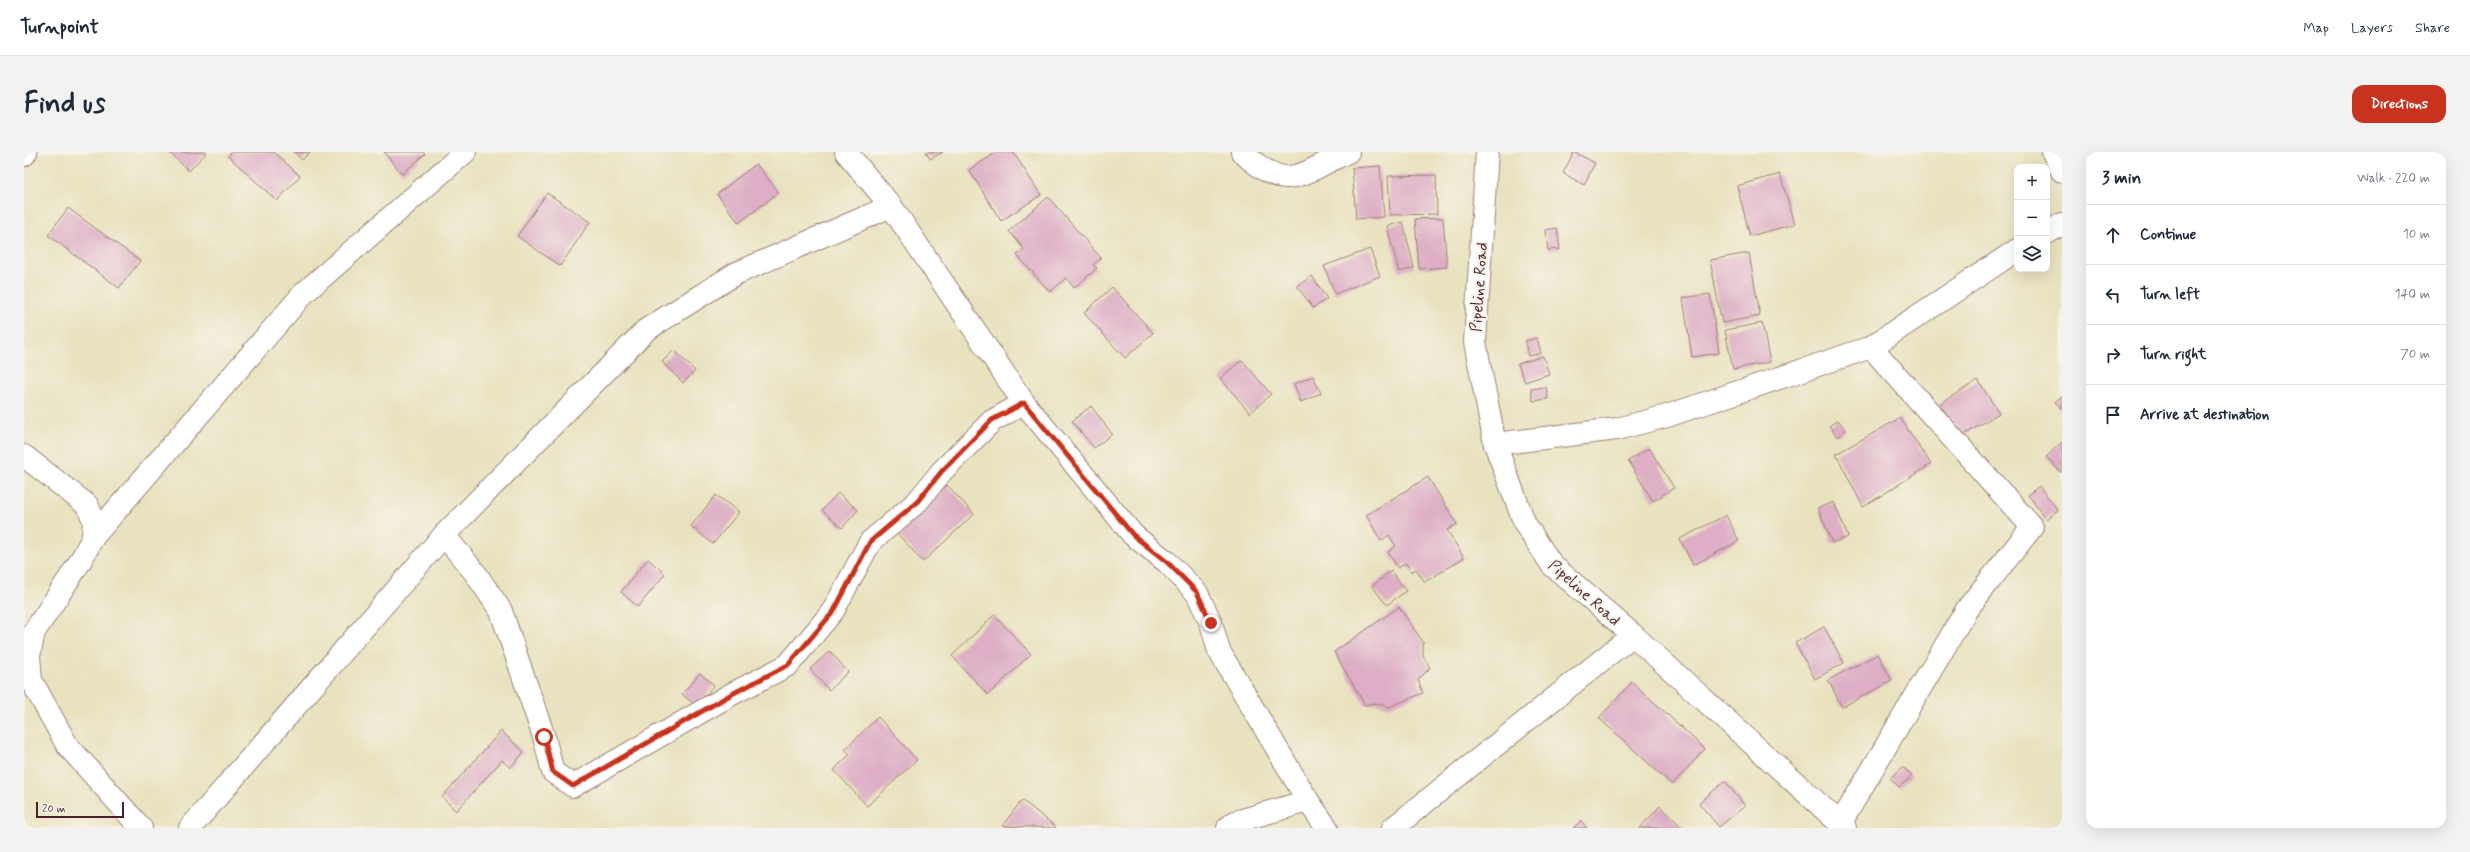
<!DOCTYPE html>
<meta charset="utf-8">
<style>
body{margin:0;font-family:Mynerve,sans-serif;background:#f2f2f3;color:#1f2937}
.controls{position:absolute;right:12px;top:12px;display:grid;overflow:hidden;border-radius:8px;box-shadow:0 4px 16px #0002}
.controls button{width:36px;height:36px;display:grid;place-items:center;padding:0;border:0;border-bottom:1px solid #e0e1e3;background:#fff;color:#1f2937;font:20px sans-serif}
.scale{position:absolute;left:12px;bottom:10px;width:88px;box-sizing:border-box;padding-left:4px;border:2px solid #4a1f2b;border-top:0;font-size:11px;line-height:14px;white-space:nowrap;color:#4a1f2b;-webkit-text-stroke:3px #f7f3e8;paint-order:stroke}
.stop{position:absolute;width:12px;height:12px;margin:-9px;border:3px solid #c8321e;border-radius:50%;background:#fff}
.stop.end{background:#c8321e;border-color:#fff;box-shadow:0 1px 4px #0008}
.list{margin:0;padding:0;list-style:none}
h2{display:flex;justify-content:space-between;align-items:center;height:52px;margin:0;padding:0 16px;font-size:17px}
h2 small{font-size:13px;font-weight:400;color:#747a83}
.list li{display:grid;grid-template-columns:26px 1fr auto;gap:12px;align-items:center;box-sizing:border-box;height:60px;padding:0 16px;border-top:1px solid #e0e1e3}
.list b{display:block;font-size:15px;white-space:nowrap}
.list em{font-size:13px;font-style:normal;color:#747a83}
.icon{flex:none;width:22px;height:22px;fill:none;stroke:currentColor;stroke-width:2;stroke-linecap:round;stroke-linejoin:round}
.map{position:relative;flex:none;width:2038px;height:676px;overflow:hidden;border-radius:12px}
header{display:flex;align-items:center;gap:24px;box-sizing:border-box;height:56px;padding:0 20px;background:#fff;border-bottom:1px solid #e0e1e3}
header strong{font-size:19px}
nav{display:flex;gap:22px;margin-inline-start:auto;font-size:14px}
.intro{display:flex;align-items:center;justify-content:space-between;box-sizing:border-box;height:96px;padding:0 24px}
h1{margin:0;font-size:28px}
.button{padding:10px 18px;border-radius:12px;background:#c8321e;color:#fff;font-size:14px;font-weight:700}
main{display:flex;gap:24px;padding:0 24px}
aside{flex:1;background:#fff;border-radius:12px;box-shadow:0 4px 16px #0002}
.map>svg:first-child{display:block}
.building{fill:#ddaec5}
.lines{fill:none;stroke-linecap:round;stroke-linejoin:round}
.minor-casing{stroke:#9a8075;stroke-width:24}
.tertiary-casing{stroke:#9a8075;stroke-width:24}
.minor{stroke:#fff;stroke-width:22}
.tertiary{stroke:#fff;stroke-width:22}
.route{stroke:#c8321e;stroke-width:5}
.labels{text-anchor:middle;stroke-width:4;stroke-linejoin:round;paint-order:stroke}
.street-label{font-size:16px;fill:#4a1f2b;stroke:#f7f3e8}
</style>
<header>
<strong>Turnpoint</strong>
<nav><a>Map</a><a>Layers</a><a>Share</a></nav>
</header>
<div class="intro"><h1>Find us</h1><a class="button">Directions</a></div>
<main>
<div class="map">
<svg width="2038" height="676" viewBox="0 0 2038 676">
<rect width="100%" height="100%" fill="#f7f3e8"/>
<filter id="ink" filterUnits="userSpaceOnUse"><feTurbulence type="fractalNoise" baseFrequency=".025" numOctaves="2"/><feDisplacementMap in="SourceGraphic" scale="8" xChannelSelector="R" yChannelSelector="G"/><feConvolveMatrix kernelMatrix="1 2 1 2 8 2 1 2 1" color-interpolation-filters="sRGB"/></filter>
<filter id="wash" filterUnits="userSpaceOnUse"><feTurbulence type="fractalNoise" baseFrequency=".012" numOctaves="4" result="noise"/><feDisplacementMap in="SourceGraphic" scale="16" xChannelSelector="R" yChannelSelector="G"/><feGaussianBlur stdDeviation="0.9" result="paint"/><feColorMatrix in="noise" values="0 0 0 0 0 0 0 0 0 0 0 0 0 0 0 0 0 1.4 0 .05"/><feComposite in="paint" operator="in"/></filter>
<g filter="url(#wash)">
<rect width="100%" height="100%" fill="#e9e2bf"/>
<g id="blocks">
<g class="building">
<polygon points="145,0 183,0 165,19"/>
<polygon points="208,0 250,0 276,24 253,49 204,4"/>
<polygon points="270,0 286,0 278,8"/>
<polygon points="360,0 399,0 401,2 378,22"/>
<polygon points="902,0 919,0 906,7"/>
<polygon points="973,0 989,0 1017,43 977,69 945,18"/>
<polygon points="1550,0 1571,11 1560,33 1539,21"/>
<polygon points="732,12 755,40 715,71 693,42"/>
<polygon points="1356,14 1360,65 1332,67 1328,16"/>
<polygon points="1756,22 1771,72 1726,84 1713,34"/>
<polygon points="1412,23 1413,62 1366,63 1364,24"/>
<polygon points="523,41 566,70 536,114 493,84"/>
<polygon points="1024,45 1077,106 1069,113 1073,116 1050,136 1042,126 1026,140 993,103 1000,97 985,79"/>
<polygon points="44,56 116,109 95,136 24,83"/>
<polygon points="1419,66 1423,115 1395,117 1391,67"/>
<polygon points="1379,70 1390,116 1375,120 1363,74"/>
<polygon points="1533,76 1536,97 1524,98 1521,78"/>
<polygon points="1346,97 1356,124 1311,142 1300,114"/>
<polygon points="1725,101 1736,164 1698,171 1686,108"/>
<polygon points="1288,124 1303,147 1289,156 1273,134"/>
<polygon points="1088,135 1129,181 1101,206 1060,161"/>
<polygon points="1686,142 1695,201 1668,205 1659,146"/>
<polygon points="1738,171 1746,210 1709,217 1701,178"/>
<polygon points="1513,186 1517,201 1504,204 1501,189"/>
<polygon points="650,198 671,219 659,231 638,210"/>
<polygon points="1519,204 1525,222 1501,230 1494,212"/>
<polygon points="1218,208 1247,242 1226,261 1196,226"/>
<polygon points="1289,224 1297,241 1277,250 1270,232"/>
<polygon points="1954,228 1975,261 1937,285 1916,252"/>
<polygon points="1522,235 1524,247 1509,249 1507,237"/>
<polygon points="2038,244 2038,257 2031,250"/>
<polygon points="1067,254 1088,282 1070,296 1048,269"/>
<polygon points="1876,266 1907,312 1839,355 1812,302"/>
<polygon points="1814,268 1822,278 1813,285 1805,274"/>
<polygon points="2038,290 2038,321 2022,305"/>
<polygon points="1625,296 1650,336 1629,349 1604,309"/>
<polygon points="1404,325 1433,372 1423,378 1440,406 1401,430 1392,417 1387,420 1382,411 1374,416 1364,400 1372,394 1365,383 1357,389 1342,363"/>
<polygon points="923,333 950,362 899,410 872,380"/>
<polygon points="2015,334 2034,358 2022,367 2004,343"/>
<polygon points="814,341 834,358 818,376 798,358"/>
<polygon points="692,343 715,360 689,392 667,374"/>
<polygon points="1810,350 1824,385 1808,391 1794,356"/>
<polygon points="1702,363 1715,389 1669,413 1656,387"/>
<polygon points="624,407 641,422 614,455 597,440"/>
<polygon points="1367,419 1382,439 1363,453 1348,434"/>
<polygon points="1375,455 1399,490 1399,504 1406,516 1394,528 1399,541 1365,555 1351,551 1341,553 1310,500"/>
<polygon points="970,463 1007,502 964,543 928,504"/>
<polygon points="1800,475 1820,511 1791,527 1771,491"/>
<polygon points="806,499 824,520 805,538 786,517"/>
<polygon points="1854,502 1868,529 1818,555 1804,528"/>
<polygon points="676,521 690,533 672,554 658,542"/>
<polygon points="1608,530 1681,597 1648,633 1575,566"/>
<polygon points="854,565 893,608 843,654 810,618 826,602 821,597"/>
<polygon points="477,579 500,600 486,616 478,608 432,659 418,645"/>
<polygon points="1879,615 1888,624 1875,635 1866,626"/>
<polygon points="1701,629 1721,654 1695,675 1675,651"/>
<polygon points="998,648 1032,675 1031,676 978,674"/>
<polygon points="1636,654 1659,676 1616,676"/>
<polygon points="1557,669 1563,676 1549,676"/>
</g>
</g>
</g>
<g filter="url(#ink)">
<use href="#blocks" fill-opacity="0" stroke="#9a8075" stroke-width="1"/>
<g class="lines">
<g class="minor-casing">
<g id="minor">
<polyline points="822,0 867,54"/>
<path d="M1218 0C1264 43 1275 22 1324 0"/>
<polyline points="2029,0 2038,19"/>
<polyline points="0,3 2,0"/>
<polyline points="2023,81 2038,72"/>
<polyline points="1471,292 1593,277 1643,264 1847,195 1993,98"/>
<polyline points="0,304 63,353 70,368 69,385 56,410 10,480 5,504 7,528 43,593 117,676"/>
<polyline points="420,383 452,422 477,459 520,585 529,620 549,634 706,543 764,513 809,459 846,390 893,350 918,319 968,269 1000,251"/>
<polyline points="69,385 280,141 441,0"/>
<polyline points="1816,672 1943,457 2008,375 1847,195"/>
<polyline points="166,676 420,383 622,178 711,122 867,54 1000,251 1109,383 1143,410 1173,441 1187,471 1195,499 1284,649 1303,676"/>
<polyline points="1204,676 1211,670 1284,649"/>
<polyline points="1369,676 1609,483"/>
</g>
</g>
<g class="tertiary-casing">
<polyline id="tertiary" points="1463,0 1451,190 1471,292 1501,372 1528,413 1609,483 1821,676"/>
</g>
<use href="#minor" class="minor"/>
<use href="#tertiary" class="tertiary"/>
</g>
</g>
<g class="lines" filter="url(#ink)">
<polyline class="route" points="520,585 529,620 549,634 706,543 764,513 810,459 846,390 893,350 918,319 968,268 1000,251 1109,383 1143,410 1173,440 1187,471"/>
</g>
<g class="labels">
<g class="street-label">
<text transform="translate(1454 135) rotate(-86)" y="6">Pipeline Road</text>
<text transform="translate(1561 440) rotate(42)" y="6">Pipeline Road</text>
</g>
</g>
</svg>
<div class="controls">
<button>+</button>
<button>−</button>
<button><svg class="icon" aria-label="layers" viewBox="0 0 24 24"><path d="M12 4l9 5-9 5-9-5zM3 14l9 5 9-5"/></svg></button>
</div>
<div class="scale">20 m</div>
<div class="stop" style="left:520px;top:585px"></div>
<div class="stop end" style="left:1187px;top:471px"></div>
</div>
<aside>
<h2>3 min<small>Walk · 220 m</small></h2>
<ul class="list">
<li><svg class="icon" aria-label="ahead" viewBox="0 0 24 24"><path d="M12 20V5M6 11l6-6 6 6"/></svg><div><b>Continue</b></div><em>10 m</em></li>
<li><svg class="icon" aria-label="left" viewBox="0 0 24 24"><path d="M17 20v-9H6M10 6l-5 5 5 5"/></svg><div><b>Turn left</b></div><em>140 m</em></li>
<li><svg class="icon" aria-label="right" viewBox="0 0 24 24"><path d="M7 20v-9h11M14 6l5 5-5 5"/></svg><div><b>Turn right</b></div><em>70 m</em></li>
<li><svg class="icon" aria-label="arrive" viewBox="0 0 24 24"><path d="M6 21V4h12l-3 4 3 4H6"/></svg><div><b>Arrive at destination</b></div></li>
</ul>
</aside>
</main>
